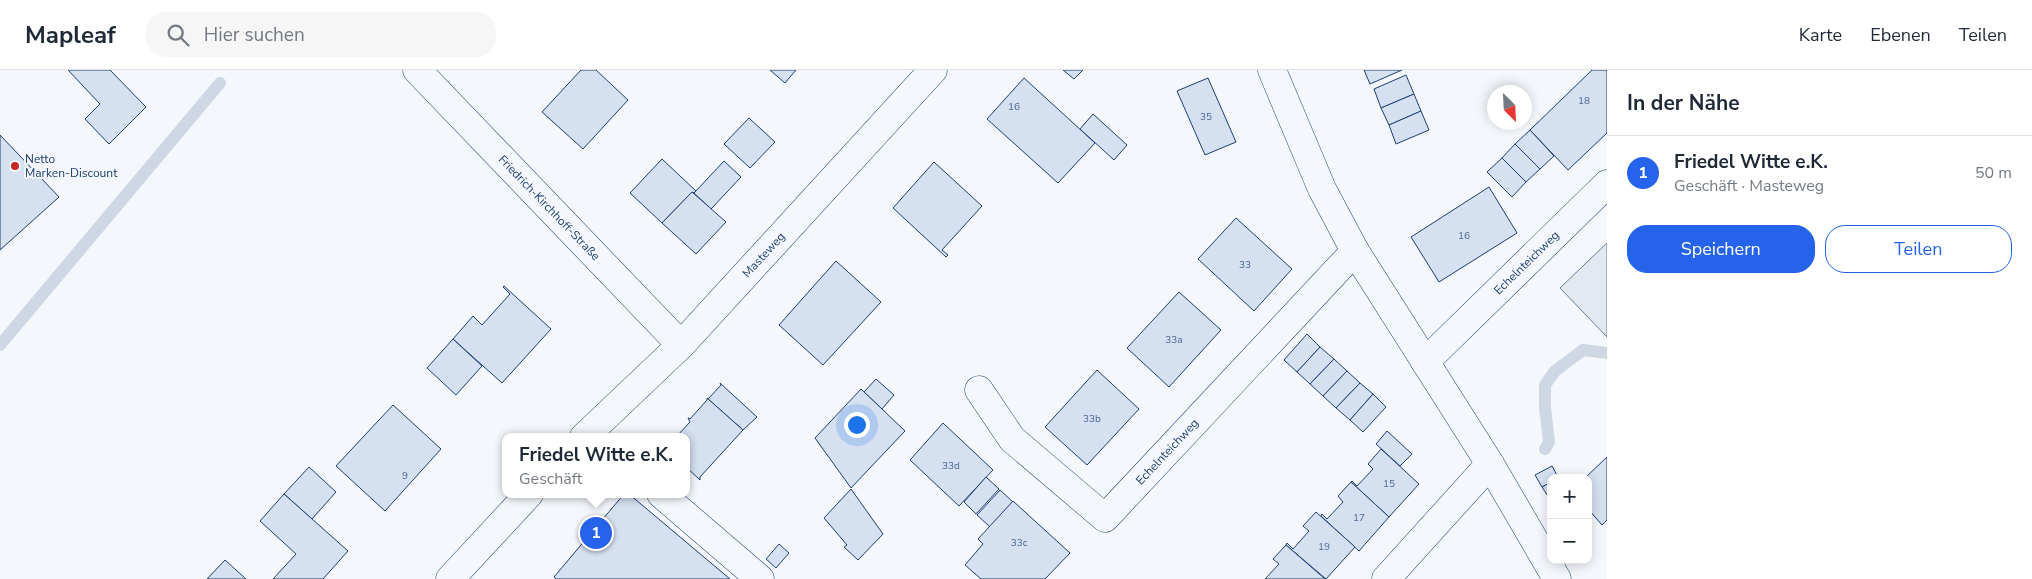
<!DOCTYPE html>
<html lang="de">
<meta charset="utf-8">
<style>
body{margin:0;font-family:"Nunito Sans",sans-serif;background:#f6f6f7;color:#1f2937}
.controls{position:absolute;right:15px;bottom:15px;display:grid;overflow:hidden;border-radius:10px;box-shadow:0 2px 12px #0003}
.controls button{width:45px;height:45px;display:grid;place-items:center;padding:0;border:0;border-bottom:1px solid #e0e1e3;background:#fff;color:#1f2937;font:25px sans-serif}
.compass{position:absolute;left:1487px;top:15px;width:45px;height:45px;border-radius:50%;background:#fff;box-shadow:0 2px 12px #0003;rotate:156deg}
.you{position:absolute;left:856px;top:354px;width:18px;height:18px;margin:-12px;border:4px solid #fff;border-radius:50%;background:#1a73e8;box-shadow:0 0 0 8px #1a73e833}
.badge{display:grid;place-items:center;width:32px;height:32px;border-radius:50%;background:#2563eb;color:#fff;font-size:16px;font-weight:700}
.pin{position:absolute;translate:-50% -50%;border:2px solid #fff;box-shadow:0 1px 5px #0006}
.popup{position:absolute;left:502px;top:363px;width:188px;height:65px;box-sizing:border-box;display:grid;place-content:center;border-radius:10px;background:#fff;filter:drop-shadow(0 1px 4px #0005);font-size:16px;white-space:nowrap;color:#747a83}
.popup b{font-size:19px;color:#1f2937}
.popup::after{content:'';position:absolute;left:50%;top:100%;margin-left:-10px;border:10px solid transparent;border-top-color:#fff}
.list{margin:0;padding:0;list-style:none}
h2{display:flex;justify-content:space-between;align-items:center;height:65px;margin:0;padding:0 20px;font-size:21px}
h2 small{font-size:16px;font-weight:400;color:#747a83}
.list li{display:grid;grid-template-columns:32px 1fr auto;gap:15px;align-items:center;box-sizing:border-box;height:75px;padding:0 20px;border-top:1px solid #e0e1e3}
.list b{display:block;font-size:19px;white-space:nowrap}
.list p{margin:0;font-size:16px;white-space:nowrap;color:#747a83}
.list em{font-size:16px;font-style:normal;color:#747a83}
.actions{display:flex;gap:10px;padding:15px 20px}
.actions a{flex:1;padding:11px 0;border:1px solid #2563eb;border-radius:20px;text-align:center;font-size:18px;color:#2563eb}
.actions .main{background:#2563eb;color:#fff}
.icon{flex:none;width:28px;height:28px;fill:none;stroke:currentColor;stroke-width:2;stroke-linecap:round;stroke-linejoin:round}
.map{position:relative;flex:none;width:1607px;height:509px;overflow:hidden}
header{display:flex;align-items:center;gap:30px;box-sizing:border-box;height:70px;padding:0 25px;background:#fff;border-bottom:1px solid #e0e1e3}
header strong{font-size:24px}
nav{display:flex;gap:28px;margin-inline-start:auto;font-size:18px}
.search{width:350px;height:45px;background:#f6f6f7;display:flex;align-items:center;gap:12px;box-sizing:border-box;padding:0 18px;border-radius:20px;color:#747a83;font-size:19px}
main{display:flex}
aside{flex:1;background:#fff}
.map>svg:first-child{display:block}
.green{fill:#e3e9f0;stroke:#687fa3}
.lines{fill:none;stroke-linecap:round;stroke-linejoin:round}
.stream{stroke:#cfd7e4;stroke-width:12}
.building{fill:#d5e0f0;stroke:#1d3f73}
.minor-casing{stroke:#1d3f73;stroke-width:29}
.minor{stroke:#f4f7fb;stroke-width:28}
.poi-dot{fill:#c62828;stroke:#f4f7fb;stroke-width:2}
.labels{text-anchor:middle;stroke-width:4;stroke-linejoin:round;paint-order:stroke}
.number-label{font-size:10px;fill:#4b6792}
.poi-label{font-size:12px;fill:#1d3f73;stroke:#f4f7fb;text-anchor:start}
.street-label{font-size:12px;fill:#1d3f73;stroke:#f4f7fb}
</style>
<header>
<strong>Mapleaf</strong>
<div class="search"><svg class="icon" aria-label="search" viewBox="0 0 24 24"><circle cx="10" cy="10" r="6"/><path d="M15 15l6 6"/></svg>Hier suchen</div>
<nav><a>Karte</a><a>Ebenen</a><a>Teilen</a></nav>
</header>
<main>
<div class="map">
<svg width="1607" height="509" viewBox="0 0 1607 509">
<rect width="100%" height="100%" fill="#f4f7fb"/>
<polygon class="green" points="1607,173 1607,267 1560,218"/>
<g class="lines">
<g class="stream">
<polyline points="0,275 220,13"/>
<polyline points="1545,379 1549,372 1545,338 1545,315 1555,301 1583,280 1607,283"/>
</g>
</g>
<g class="building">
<polygon points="68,0 110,0 146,37 109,74 85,49 100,34"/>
<polygon points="581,0 596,0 628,30 583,79 542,42"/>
<polygon points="770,0 796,0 785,13"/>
<polygon points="1063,0 1083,0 1074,9"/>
<polygon points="1364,0 1402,0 1370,14"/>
<polygon points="1592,0 1607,0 1607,63 1568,100 1530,60"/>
<polygon points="1406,5 1414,24 1381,38 1374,19"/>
<polygon points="1024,8 1095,73 1058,113 987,49"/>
<polygon points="1208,8 1236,72 1205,85 1177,21"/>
<polygon points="1414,24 1421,41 1389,55 1381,38"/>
<polygon points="1421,41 1429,60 1396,74 1389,55"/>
<polygon points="1093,44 1127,75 1114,90 1080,59"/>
<polygon points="749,48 775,72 750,98 724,74"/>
<polygon points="1530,60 1554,86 1540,99 1515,74"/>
<polygon points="0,65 59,127 0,180"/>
<polygon points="1515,74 1540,99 1526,112 1502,88"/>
<polygon points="1502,88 1526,112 1512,127 1487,102"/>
<polygon points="662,89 696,121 694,123 692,122 662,153 630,123"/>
<polygon points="724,91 741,107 711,139 694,123"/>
<polygon points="934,92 982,136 942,180 948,185 946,187 893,138"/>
<polygon points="1489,117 1517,163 1439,212 1411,167"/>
<polygon points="692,122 726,152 696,184 662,153"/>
<polygon points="1236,148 1292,199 1254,241 1198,189"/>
<polygon points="836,191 881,232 823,295 779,255"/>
<polygon points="504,216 551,259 502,313 453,269 473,246 482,255 510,224 503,217"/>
<polygon points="1179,222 1221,260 1169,317 1127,278"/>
<polygon points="1307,264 1320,277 1297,302 1284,290"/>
<polygon points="453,269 482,296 456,325 427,298"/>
<polygon points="1320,277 1334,289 1310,314 1297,302"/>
<polygon points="1334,289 1347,301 1323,326 1310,314"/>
<polygon points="1097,300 1139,339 1087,395 1045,357"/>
<polygon points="1347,301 1360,313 1336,338 1323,326"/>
<polygon points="876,309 894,325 882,339 864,322"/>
<polygon points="720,313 757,347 743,360 708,329 721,315"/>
<polygon points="1360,313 1373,324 1350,350 1336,338"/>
<polygon points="861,319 905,361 851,418 815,368"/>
<polygon points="1373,324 1386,337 1363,362 1350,350"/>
<polygon points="707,328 743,360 700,407 700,410 686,397 686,367 676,367 690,352 688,348 690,349 707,330"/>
<polygon points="393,335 441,379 385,441 336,396"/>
<polygon points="943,353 993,400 959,436 910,390"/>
<polygon points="1387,361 1412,384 1400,396 1376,374"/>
<polygon points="1381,379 1419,414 1389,447 1351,412 1352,411 1357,416 1373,399 1368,394"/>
<polygon points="1607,387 1607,450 1602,455 1588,439 1588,408 1585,408"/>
<polygon points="1552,396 1558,407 1551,408 1551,412 1542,417 1535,405"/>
<polygon points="309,397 336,422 312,449 284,424"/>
<polygon points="986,407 999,419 976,444 964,432"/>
<polygon points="1351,412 1389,447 1359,481 1321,446 1322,444 1327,449 1343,432 1338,426"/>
<polygon points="1551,412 1551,431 1542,417"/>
<polygon points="851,419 883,464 858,490 844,477 847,475 824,448"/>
<polygon points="1000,420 1013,432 990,457 977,445"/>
<polygon points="284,424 348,481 323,509 273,509 296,484 260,451"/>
<polygon points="624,424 629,424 730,509 556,509 554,507"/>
<polygon points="1013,431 1070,483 1045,509 981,509 965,495 983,474 978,469"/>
<polygon points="1316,442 1355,477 1326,509 1286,475 1287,473 1293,479 1309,461 1303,456"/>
<polygon points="779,474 789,483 776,498 766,489"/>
<polygon points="1286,475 1325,509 1265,509 1279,494 1273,489"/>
<polygon points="225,490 246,509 207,509"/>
</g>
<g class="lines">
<g class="minor-casing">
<g id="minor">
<path id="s1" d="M417 0 681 275"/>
<polyline points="1272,0 1322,119 1355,181 1490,394 1557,509"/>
<path id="s2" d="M1425 292 1607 114"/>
<path id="s3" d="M979 320 1012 369 1105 448 1355 181"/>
<path id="s4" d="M584 367 681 275 933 0"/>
<polyline points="661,424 760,509"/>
<polyline points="450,509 529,424"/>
<polyline points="1386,509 1490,394"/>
</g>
</g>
<use href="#minor" class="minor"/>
</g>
<circle class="poi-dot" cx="15" cy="96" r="5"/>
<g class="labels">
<g class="number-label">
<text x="1584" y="34">18</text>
<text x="1014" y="40">16</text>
<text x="1206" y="50">35</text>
<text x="1464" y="169">16</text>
<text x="1245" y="198">33</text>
<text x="1174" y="273">33a</text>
<text x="1092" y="352">33b</text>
<text x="951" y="399">33d</text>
<text x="405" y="409">9</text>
<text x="1389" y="417">15</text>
<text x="1359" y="451">17</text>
<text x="1019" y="476">33c</text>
<text x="1324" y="480">19</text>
</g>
<g class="poi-label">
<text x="25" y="93">Netto<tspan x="25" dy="14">Marken-Discount</tspan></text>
</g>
<g class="street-label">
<text dy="4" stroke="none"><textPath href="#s1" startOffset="191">Friedrich-Kirchhoff-Straße</textPath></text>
<text dy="4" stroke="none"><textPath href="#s4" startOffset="256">Masteweg</textPath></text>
<text dy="4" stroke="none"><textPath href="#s2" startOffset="142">Echelnteichweg</textPath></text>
<text dy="4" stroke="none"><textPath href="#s3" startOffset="272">Echelnteichweg</textPath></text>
</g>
</g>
</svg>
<div class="controls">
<button>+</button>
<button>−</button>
</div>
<svg class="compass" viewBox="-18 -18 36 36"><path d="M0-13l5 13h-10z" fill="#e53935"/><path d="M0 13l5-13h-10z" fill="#747a83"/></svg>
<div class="you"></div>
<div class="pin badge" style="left:596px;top:463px">1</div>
<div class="popup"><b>Friedel Witte e.K.</b>Geschäft</div>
</div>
<aside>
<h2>In der Nähe<small></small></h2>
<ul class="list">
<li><span class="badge">1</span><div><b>Friedel Witte e.K.</b><p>Geschäft · Masteweg</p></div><em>50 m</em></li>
</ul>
<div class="actions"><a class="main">Speichern</a><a>Teilen</a></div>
</aside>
</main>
